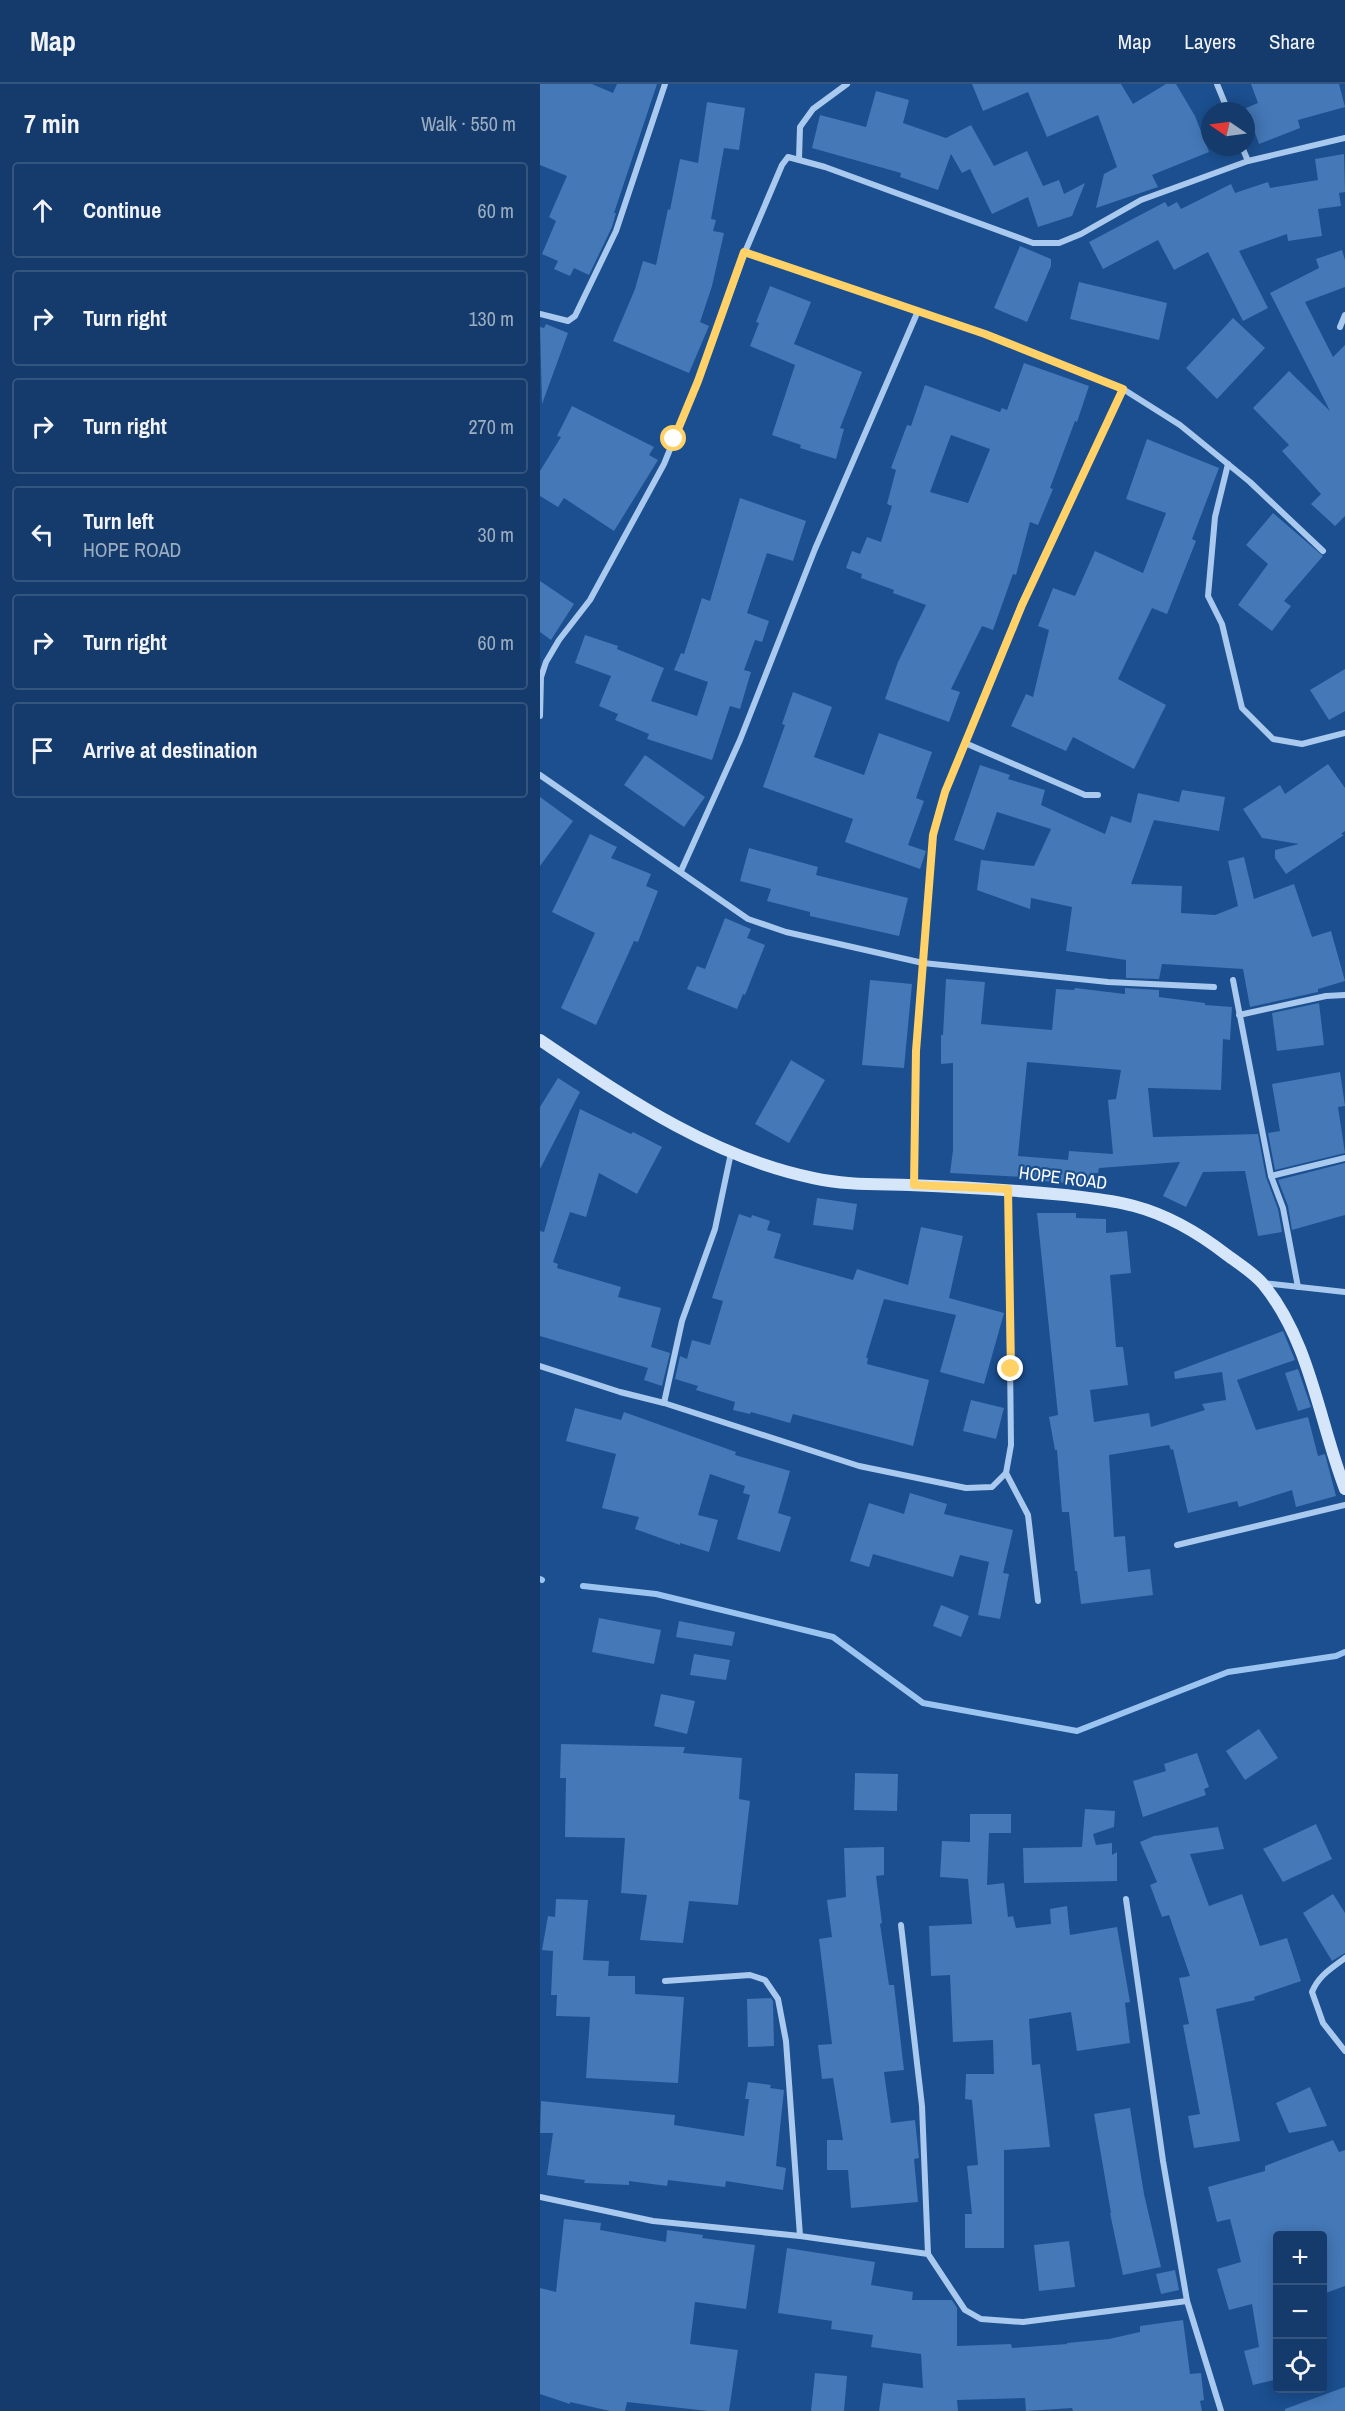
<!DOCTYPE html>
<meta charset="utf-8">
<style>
body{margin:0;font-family:"Archivo Narrow",sans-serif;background:#1d4271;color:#f1f3f6}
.controls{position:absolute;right:18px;bottom:18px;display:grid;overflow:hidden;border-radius:6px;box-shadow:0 3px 15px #0003}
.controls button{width:54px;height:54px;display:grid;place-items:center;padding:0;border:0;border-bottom:2px solid #33557e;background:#143b6b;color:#f1f3f6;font:30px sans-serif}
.compass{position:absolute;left:661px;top:18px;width:54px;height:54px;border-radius:50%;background:#143b6b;box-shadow:0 3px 15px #0003;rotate:283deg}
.stop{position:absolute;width:18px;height:18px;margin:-14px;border:4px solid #ffd166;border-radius:50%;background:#fff}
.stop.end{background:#ffd166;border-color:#fff;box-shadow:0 2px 6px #0008}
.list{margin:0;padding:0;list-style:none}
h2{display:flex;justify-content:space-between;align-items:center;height:78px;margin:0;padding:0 24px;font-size:26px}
h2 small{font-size:20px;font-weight:400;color:#9dadc1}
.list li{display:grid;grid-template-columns:39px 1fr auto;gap:18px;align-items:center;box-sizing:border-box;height:96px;margin:0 12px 12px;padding:0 12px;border:2px solid #33557e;border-radius:6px}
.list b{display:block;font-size:22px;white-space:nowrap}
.list p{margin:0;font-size:20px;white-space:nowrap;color:#9dadc1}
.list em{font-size:20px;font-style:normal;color:#9dadc1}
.icon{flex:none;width:33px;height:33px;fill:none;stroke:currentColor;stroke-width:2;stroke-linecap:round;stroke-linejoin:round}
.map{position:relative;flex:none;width:805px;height:2327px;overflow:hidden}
header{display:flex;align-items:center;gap:36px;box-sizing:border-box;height:84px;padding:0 30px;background:#143b6b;border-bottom:2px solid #33557e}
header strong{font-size:28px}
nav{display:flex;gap:33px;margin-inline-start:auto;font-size:21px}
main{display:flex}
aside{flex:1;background:#143b6b}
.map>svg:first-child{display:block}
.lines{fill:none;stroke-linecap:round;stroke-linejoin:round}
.stream{stroke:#9cc4f0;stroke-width:6}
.building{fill:#4478b7;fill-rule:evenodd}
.street{stroke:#a9c9ee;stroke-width:6}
.secondary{stroke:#d6e6fa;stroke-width:12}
.route{stroke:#ffd166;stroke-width:8}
.labels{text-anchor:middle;stroke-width:4.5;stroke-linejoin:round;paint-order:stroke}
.street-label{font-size:18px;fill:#fff;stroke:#1b4f8f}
</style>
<header>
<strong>Map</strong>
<nav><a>Map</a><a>Layers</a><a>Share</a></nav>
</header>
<main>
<aside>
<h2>7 min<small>Walk · 550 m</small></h2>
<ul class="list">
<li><svg class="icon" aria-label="ahead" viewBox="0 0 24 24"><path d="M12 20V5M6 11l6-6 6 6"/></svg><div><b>Continue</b></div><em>60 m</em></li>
<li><svg class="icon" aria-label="right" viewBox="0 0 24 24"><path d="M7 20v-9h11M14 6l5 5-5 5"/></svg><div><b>Turn right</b></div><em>130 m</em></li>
<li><svg class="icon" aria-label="right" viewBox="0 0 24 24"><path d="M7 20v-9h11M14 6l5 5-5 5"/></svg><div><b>Turn right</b></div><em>270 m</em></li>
<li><svg class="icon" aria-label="left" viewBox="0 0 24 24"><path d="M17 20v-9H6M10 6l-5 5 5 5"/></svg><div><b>Turn left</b><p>HOPE ROAD</p></div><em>30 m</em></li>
<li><svg class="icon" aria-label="right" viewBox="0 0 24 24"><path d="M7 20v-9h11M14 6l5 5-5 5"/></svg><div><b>Turn right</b></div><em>60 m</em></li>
<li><svg class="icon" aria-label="arrive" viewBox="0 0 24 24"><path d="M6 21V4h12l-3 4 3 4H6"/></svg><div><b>Arrive at destination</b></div></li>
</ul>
</aside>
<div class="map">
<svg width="805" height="2327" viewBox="0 0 805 2327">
<rect width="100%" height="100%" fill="#1b4f8f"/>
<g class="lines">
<g class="stream">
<polyline points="0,1495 2,1496"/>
<polyline points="43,1502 116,1510 293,1553 383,1619 537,1647 688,1588 796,1572 805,1568"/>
</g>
</g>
<g class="building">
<polygon points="0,0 52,0 73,9 77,0 117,0 74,129 76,129 72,143 49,191 34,184 30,192 14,185 18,177 2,170 16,137 9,133 27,92 0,81"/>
<polygon points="432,0 581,0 593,20 626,0 636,0 655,32 669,68 612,91 618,103 556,124 564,90 577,83 558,31 507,53 488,8 443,27"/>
<polygon points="711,0 799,0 805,23 758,36 760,44 719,60 706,24 718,19"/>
<polygon points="336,7 369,16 363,39 406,54 431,41 454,82 487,67 503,102 519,96 524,110 545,99 532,132 498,143 488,113 452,130 430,85 422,89 411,70 398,106 360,93 361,89 272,64 280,31 326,43"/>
<polygon points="167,18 205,24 199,66 184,64 171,135 176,136 173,147 184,149 172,202 160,238 169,242 149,289 73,257 95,205 103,177 116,181 128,125 130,126 140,75 158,79"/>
<polygon points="804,70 805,108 799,109 801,122 778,125 782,152 748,157 747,150 699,167 728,224 703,237 668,168 634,186 618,156 563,185 549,158 625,118 628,123 637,118 641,125 691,100 695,109 728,98 730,104 778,96 775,75"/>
<polygon points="480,162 511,175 511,182 487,238 454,224"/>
<polygon points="802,166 805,176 805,203 765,218 793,273 805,261 805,432 795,442 771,420 781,410 742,367 749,361 713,324 749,287 790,327 730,209 779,184 776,175"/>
<polygon points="539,198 627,219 619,256 530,235"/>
<polygon points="230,202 271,218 254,260 322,288 300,344 304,345 296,375 260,364 261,361 232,351 255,281 210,262 219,239 216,238"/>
<polygon points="693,234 725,264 677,315 646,284"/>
<polygon points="6,240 28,249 2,320 0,243 4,244"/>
<path d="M484 279 549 302 537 338 535 337 510 404 513 405 498 441 490 438 476 491 473 490 453 546 442 542 411 605 420 608 409 638 345 615 358 578 386 521 353 509 354 506 321 494 322 490 306 484 312 467 320 470 327 453 341 458 352 422 347 420 356 386 351 384 367 341 371 342 385 301 460 328 462 324 467 326ZM411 351 450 365 428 419 390 408Z"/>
<polygon points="32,322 114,363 109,371 118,376 74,447 24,414 18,423 0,412 0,387 21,353 17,352"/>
<polygon points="607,355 679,384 652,455 656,457 627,530 612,524 578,595 626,621 594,685 533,653 526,667 471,642 486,610 493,613 509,546 498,542 513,504 535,512 555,467 603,489 626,429 586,415"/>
<polygon points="200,414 266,437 253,477 227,469 207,529 229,537 222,558 215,556 204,586 211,588 200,625 190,622 172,676 107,655 109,650 75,636 78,630 59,622 71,592 35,579 45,551 78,562 77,565 124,584 111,617 157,632 168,598 134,586 141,569 144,570 162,514 170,517"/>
<polygon points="733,429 783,472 744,517 751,522 732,547 698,521 728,480 706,461"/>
<polygon points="0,497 34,520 11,556 0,548"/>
<polygon points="805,585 805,627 789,636 770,606"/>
<polygon points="253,608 292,623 274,673 324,691 339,649 392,668 376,714 384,717 368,761 386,767 380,785 305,758 313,735 223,703 245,641 242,640"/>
<polygon points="105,671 165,713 144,743 84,701"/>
<polygon points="788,680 805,704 805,747 801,750 804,751 746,790 735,774 735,766 759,760 722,754 703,725 740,701 745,710"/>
<polygon points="440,681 470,691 468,695 505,706 501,721 565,750 571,732 591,739 598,709 639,718 642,706 685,713 679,747 614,736 591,800 642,802 641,829 675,831 698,822 688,777 704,773 714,815 754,800 772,853 791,847 805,897 778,905 778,908 710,923 703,885 622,880 619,895 586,894 586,876 526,867 532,823 491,814 490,825 437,806 441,776 494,782 511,745 457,728 444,766 414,756"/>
<polygon points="0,713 33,737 0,782"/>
<polygon points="50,750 77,763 71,774 111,790 106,802 118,807 98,858 94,857 56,941 21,924 55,849 12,828"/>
<polygon points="209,764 278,783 276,791 368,814 359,852 270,832 270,828 227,817 231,805 200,797"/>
<polygon points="185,834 211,845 207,854 225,861 205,911 203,910 197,925 147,905 157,882 165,885"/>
<path d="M406 895 445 898 441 940 512 946 516 905 534 906 535 904 585 910V904L619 906V913L665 919V921L692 923 690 956 683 955 681 1006 608 1004 613 1053 718 1050 726 1093 738 1125 742 1148 718 1152 705 1087 663 1088 646 1123 623 1112 640 1078 559 1084 558 1089H552L551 1101 501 1097V1094L410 1089 413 1066V979L401 980V951H403ZM487 978 581 986 576 1015 568 1016 573 1070 529 1067 528 1076 478 1072Z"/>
<polygon points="330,896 372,900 364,984 322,981"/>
<polygon points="779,919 784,961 737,967 732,929"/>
<polygon points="251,976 285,996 249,1059 215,1040"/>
<polygon points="800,988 805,1022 798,1023 805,1069 735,1086 728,1049 740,1047 732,1000"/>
<polygon points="18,994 40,1008 0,1085 0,1023"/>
<polygon points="40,1025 91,1050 93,1048 122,1063 97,1110 59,1089 46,1133 30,1128 13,1178 18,1180 17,1184 81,1203 78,1213 121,1224 111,1263 130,1269 122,1302 104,1296 108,1284 0,1252 0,1147 4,1148"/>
<polygon points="805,1079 805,1131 752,1146 748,1122 738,1096"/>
<polygon points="277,1114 317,1120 313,1146 273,1141"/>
<polygon points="497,1129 536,1129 536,1134 566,1135 566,1149 587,1147 591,1189 570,1191 576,1263 583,1263 588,1301 550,1306 554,1338 609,1329 611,1343 665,1326 662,1320 686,1316 682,1288 635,1295 634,1288 743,1247 755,1276 697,1296 716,1346 768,1333 778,1372 785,1370 796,1412 756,1423 752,1406 699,1423 697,1417 648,1429 633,1365 631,1366 629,1361 569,1371 574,1453 585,1452 588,1488 610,1485 613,1511 541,1520 537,1487 535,1487 529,1428 522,1428 517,1366 515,1366 509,1333 518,1331"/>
<polygon points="199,1130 211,1134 212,1131 230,1137 227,1146 241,1150 234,1174 313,1196 317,1185 368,1201 381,1143 423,1152 409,1214 464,1229 444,1300 400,1288 416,1231 344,1215 326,1274 328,1274 327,1280 389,1296 373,1362 253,1330 250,1339 211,1328 210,1330 193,1326 195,1318 156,1306 158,1302 135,1295 140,1272 147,1275 152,1256 170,1261 183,1217 172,1214"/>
<polygon points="758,1285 771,1323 758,1327 745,1289"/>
<polygon points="431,1316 464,1324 456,1355 423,1347"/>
<polygon points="35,1324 81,1336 84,1328 196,1368 195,1371 250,1387 238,1429 251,1433 240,1468 197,1455 210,1411 203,1409 205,1402 170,1390 158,1431 178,1436 169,1468 140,1459 140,1461 95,1445 99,1433 62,1424 76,1370 26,1357"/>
<polygon points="370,1409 407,1420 404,1430 473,1446 463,1489 469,1490 460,1535 438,1531 449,1478 420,1471 413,1493 333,1470 329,1483 310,1477 329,1419 364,1430"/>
<polygon points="401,1521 429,1532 421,1553 393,1542"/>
<polygon points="59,1534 121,1546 114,1580 52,1568"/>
<polygon points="139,1537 195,1548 192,1562 136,1553"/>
<polygon points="154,1570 190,1576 186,1596 150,1591"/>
<polygon points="121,1610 155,1617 147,1650 114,1642"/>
<polygon points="719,1645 738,1674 705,1696 686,1667"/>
<polygon points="21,1660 145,1663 143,1669 202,1674 199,1715 210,1717 198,1821 149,1817 143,1859 100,1856 107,1811 81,1809 85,1754 25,1753 26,1694 20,1694"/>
<polygon points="657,1669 669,1703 664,1705 666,1711 603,1733 593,1697 626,1687 624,1680"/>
<polygon points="315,1689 358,1690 357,1727 314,1726"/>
<polygon points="545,1725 575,1727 574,1743 553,1750 556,1761 572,1759 572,1771 577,1768 577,1797 484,1799 483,1764 542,1763"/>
<polygon points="430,1730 471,1730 471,1749 449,1749 447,1801 464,1799 468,1833 473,1832 476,1844 511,1840 510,1825 527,1822 530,1851 577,1843 590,1918 585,1919 590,1959 537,1967 531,1928 489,1935 492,1981 500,1980 510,2063 464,2066 464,2164 425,2164 425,2130 432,2130 427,2082 438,2081 432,2016 425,2015 426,1990 454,1990 453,1956 413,1958 410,1891 391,1892 389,1842 432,1840 428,1795 400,1793 402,1757 430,1758"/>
<polygon points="776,1740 792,1775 743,1798 723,1765"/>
<polygon points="678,1743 684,1765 650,1770 669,1822 702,1810 720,1862 747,1854 761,1897 714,1913 715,1916 676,1925 700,2057 654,2064 648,2032 660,2030 643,1941 649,1940 639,1894 650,1892 629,1831 622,1833 610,1801 617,1798 600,1758 614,1752"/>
<polygon points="344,1763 344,1791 336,1792 342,1839 340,1840 349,1901 354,1901 364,1986 344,1988 351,2039 375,2036 379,2074 374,2075 378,2118 311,2124 308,2086 287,2086 287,2056 303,2056 293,1994 282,1995 278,1961 292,1960 279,1855 292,1853 287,1816 306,1813 304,1764"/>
<polygon points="793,1810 805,1829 805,1869 792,1877 763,1829"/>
<polygon points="16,1815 48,1816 43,1876 69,1877 68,1892 95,1892 95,1910 144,1913 138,1999 46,1994 50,1933 16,1932 17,1911 11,1911 13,1867 2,1866 8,1832 15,1833"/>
<polygon points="231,1914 233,1917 234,1962 208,1963 207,1915"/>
<polygon points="208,1998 231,2001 230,2004 244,2006 236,2082 246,2084 243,2106 186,2097 185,2103 128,2096 127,2102 89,2097 89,2101 44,2099 45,2096 7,2091 13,2049 0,2049 1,2017 135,2031 134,2041 204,2052 209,2015 205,2015"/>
<polygon points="770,2003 787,2042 749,2049 736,2019"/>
<polygon points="590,2024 604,2110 621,2183 583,2191 570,2129 571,2129 554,2030"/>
<polygon points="793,2056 799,2068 805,2066 805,2202 783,2210 783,2151 738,2151 738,2295 713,2301 704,2267 719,2263 712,2220 689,2226 677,2185 701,2178 690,2135 677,2138 668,2103 725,2087 725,2082"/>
<polygon points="24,2135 61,2139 60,2146 126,2158 127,2146 163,2151 162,2154 215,2161 206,2225 155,2218 150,2260 198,2266 189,2327 168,2327 87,2318 85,2327 70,2327 30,2318 30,2320 0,2310 0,2204 16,2208"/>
<polygon points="529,2157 535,2203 499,2207 494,2161"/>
<polygon points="247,2164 335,2178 331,2201 373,2208 372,2216 412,2216 417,2224 417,2262 471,2260 472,2264 527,2260 527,2259 569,2255 600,2248 600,2242 643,2236 650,2290 661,2289 664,2316 660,2317 662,2327 533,2327 532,2324 486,2327 485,2314 417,2316 418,2327 339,2327 343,2299 383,2304 381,2270 331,2263 333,2251 291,2245 292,2237 238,2229"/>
<polygon points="635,2186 639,2206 621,2210 616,2190"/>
<polygon points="275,2289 307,2292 304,2327 271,2327"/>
<polygon points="805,2303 805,2327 745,2327 745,2325"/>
</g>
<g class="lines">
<g class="street">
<polyline points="677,0 688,27"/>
<polyline points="702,63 708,77"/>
<polyline points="259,75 260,43 273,25 307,0"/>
<polyline points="205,168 445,250 583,305 640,341 710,398 783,467"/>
<polyline points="0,230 28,237 35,232 76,147 125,0"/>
<polyline points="800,243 805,231"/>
<polyline points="688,380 675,433 668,512 682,540 702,624 733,655 762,660 805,649"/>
<polyline points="0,632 1,593 6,578 19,556 50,516 124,380 158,297 205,168 242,81 248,73 285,83 493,159 519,159 541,150 601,116 708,77 805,54"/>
<polyline points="425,659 545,711 558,711"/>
<polyline points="0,691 208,835 246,848 383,879 568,898 674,903"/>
<polyline points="141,787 200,656 275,465 378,227"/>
<polyline points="693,896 731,1092 743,1124 758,1203"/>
<polyline points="699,931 786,912 805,911"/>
<polyline points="731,1092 805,1074"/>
<polyline points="374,1101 376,967 393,751 405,708 481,521 583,305"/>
<polyline points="723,1199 805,1208"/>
<polyline points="0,1282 80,1308 124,1319 319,1382 426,1404 452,1403 466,1389 471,1361 468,1106"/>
<polyline points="124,1319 142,1237 175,1145 191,1069"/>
<polyline points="466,1389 488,1431 498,1517"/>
<polyline points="637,1461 805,1421"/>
<polyline points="586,1815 623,2077 647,2217 681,2327"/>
<polyline points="361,1841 382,2022 388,2170"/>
<path d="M805 1874C791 1885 779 1891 772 1908L783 1939 805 1967"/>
<polyline points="125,1897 210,1891 225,1896 238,1915 246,1957 260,2152"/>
<polyline points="0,2113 113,2137 260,2152 388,2170 425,2226 441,2235 483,2238 647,2217"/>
</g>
<path class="secondary" d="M0 956C85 1013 171 1073 273 1094 304 1101 337 1100 369 1101 421 1103 473 1106 525 1111 548 1114 572 1116 594 1122 628 1131 660 1150 687 1171 699 1180 714 1189 723 1200 770 1257 779 1337 805 1405"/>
</g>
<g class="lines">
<polyline class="route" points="134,355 158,297 204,168 445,250 583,305 482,521 405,708 393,751 376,967 374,1101 468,1105 471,1285"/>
</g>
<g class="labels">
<g class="street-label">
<text transform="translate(523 1094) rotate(7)" y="6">HOPE ROAD</text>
</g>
</g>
</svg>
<div class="controls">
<button>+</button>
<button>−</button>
<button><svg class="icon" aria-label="locate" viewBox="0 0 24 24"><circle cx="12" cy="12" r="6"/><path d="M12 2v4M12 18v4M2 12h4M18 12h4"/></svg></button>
</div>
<svg class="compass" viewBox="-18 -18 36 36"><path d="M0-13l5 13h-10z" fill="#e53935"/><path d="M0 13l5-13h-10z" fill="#9dadc1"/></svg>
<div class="stop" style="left:134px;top:355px"></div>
<div class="stop end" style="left:471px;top:1285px"></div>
</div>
</main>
